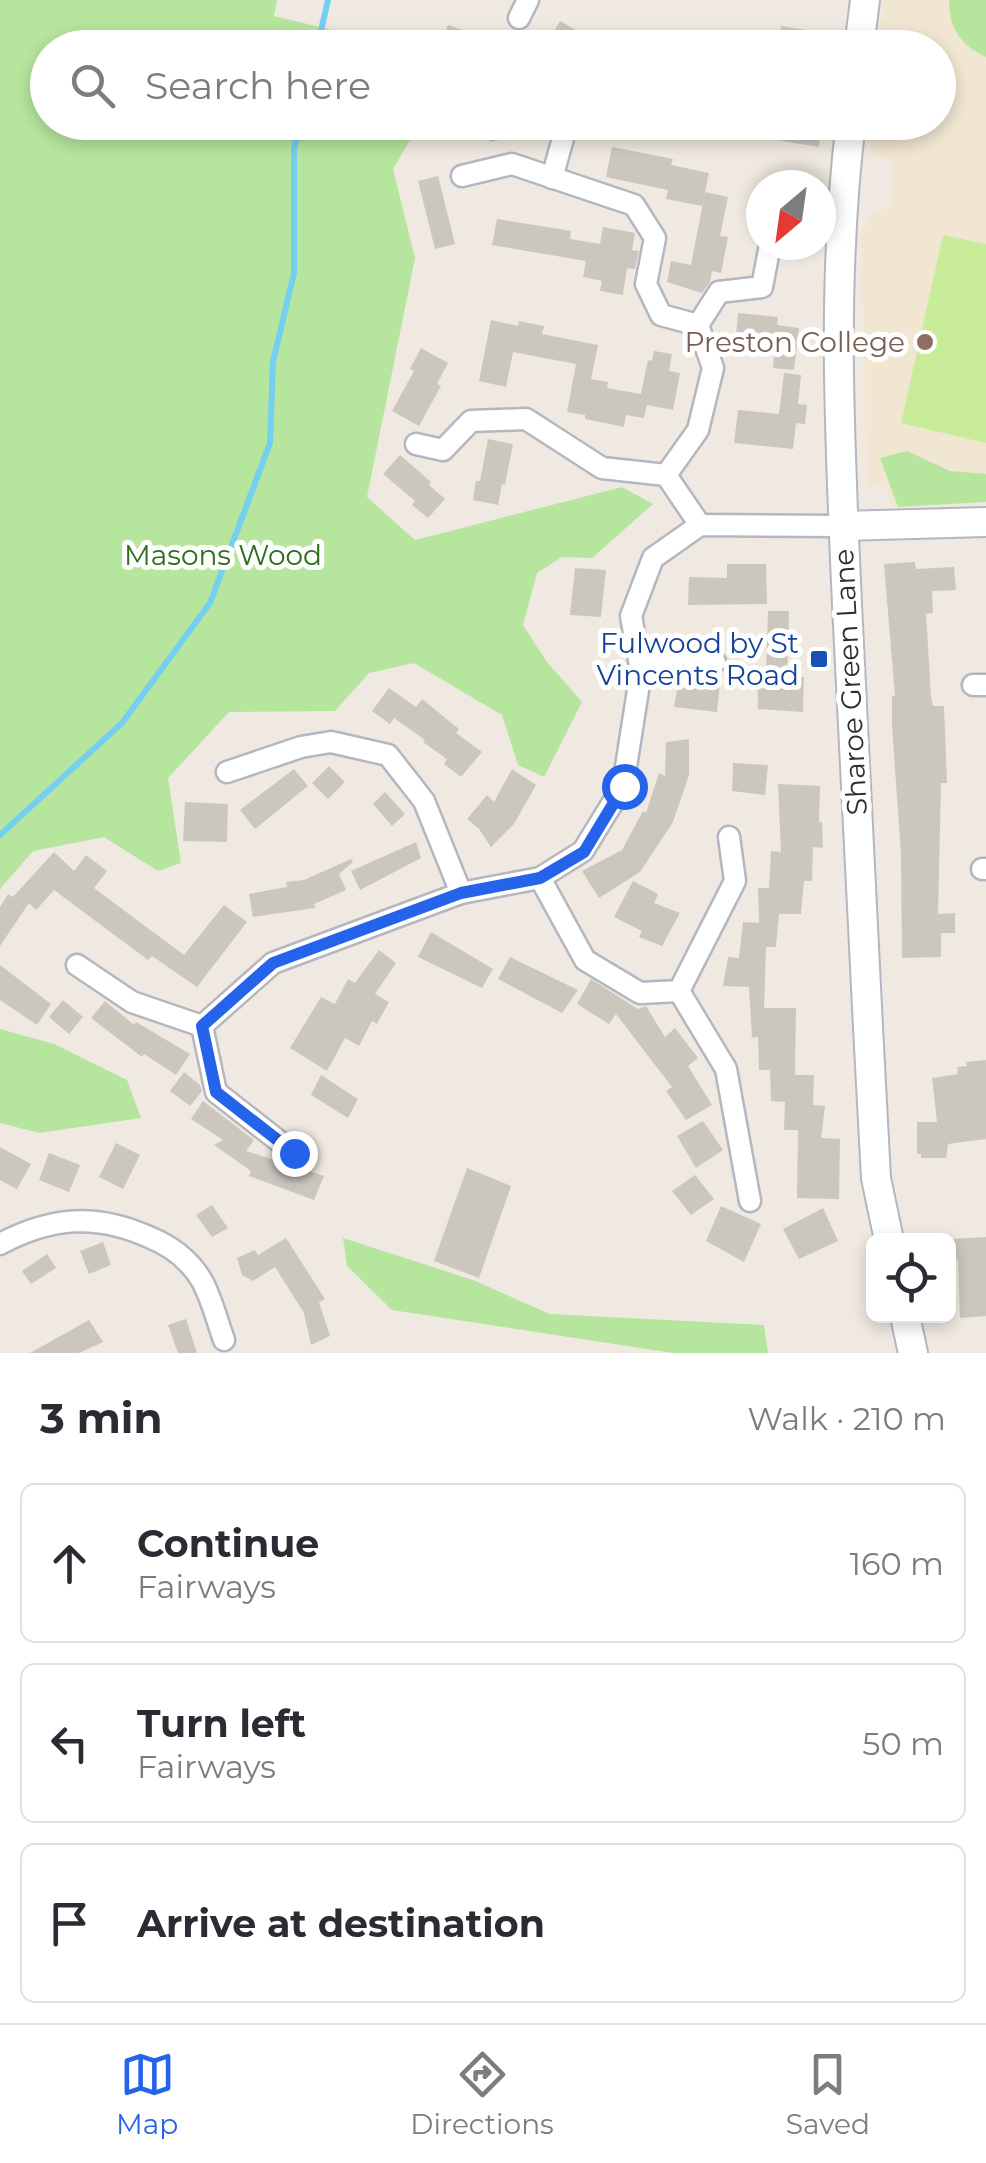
<!DOCTYPE html>
<meta charset="utf-8">
<style>
body{margin:0;font-family:Montserrat,sans-serif;background:#f2f2f3;color:#2b2b33}
.controls{position:absolute;right:30px;bottom:30px;display:grid;overflow:hidden;border-radius:15px;box-shadow:0 5px 15px #0003}
.controls button{width:90px;height:90px;display:grid;place-items:center;padding:0;border:0;border-bottom:2px solid #e1e1e2;background:#fff;color:#2b2b33;font:50px sans-serif}
.compass{position:absolute;left:746px;top:170px;width:90px;height:90px;border-radius:50%;background:#fff;box-shadow:0 5px 15px #0003;rotate:209deg}
.stop{position:absolute;width:30px;height:30px;margin:-22px;border:8px solid #2563eb;border-radius:50%;background:#fff}
.stop.end{background:#2563eb;border-color:#fff;box-shadow:0 2px 10px #0008}
.list{margin:0;padding:0;list-style:none}
h2{display:flex;justify-content:space-between;align-items:center;height:130px;margin:0;padding:0 40px;font-size:42px}
h2 small{font-size:32px;font-weight:400;color:#7c7c81}
.list li{display:grid;grid-template-columns:65px 1fr auto;gap:30px;align-items:center;box-sizing:border-box;height:160px;margin:0 20px 20px;padding:0 20px;border:2px solid #e1e1e2;border-radius:15px}
.list b{display:block;font-size:38px;white-space:nowrap}
.list p{margin:0;font-size:32px;white-space:nowrap;color:#7c7c81}
.list em{font-size:32px;font-style:normal;color:#7c7c81}
.icon{flex:none;width:55px;height:55px;fill:none;stroke:currentColor;stroke-width:2;stroke-linecap:round;stroke-linejoin:round}
.map{position:relative;flex:none;width:986px;height:1353px;overflow:hidden}
.search{position:absolute;background:#fff;box-shadow:0 5px 15px #0003;left:30px;right:30px;top:30px;height:110px;display:flex;align-items:center;gap:25px;box-sizing:border-box;padding:0 35px;border-radius:55px;color:#7c7c81;font-size:38px}
.sheet{height:670px;background:#fff}
nav{display:flex;justify-content:space-around;align-items:center;box-sizing:border-box;height:140px;border-top:2px solid #e1e1e2;background:#fff;font-size:28px;color:#7c7c81}
nav a{display:grid;justify-items:center;gap:5px}
nav .on{color:#2563eb}
.map>svg:first-child{display:block}
.education{fill:#f0e6d1}
.green{fill:#b6e59e}
.pitch{fill:#c9ec9a}
.lines{fill:none;stroke-linecap:round;stroke-linejoin:round}
.stream{stroke:#75cff0;stroke-width:6}
.building{fill:#cbc7bf}
.street-casing{stroke:#b4b7c1;stroke-width:25}
.secondary-casing{stroke:#b4b7c1;stroke-width:32}
.street{stroke:#fff;stroke-width:20}
.secondary{stroke:#fff;stroke-width:28}
.route{stroke:#2563eb;stroke-width:12}
.education-dot{fill:#8d6e63;stroke:#fff;stroke-width:4}
.transit-dot{fill:#1a4fb4;stroke:#fff;stroke-width:4}
.labels{text-anchor:middle;stroke-width:10;stroke-linejoin:round;paint-order:stroke}
.education-label{font-size:28px;fill:#785e54;stroke:#fff;text-anchor:end}
.park-label{font-size:28px;fill:#2c6e1b;stroke:#fff}
.transit-label{font-size:28px;fill:#164399;stroke:#fff;text-anchor:end}
.street-label{font-size:28px;fill:#2e2e2e;stroke:#fff}
</style>
<div class="map">
<svg width="986" height="1353" viewBox="0 0 986 1353">
<rect width="100%" height="100%" fill="#efe9e1"/>
<polygon class="education" points="884,0 986,0 986,501 890,507 887,487 867,485 861,235 872,212 892,205 894,163 871,151 868,123 938,122 938,48 878,47"/>
<g class="green">
<polygon points="0,0 277,0 274,16 402,47 48,48 48,122 420,123 393,169 415,258 367,497 415,540 622,487 653,504 592,558 562,557 537,573 523,625 547,662 582,702 544,777 518,765 502,715 414,663 369,673 335,711 229,712 168,778 181,863 158,871 104,837 33,851 0,889"/>
<path d="M949 0H986V57C960 45 949 28 949 0Z"/>
<polygon points="907,451 950,471 986,474 986,502 898,507 880,458"/>
<polygon points="0,1029 54,1044 127,1080 141,1118 39,1133 0,1123"/>
<polygon points="343,1238 473,1280 550,1314 764,1325 768,1353 673,1353 392,1310 347,1266"/>
</g>
<polygon class="pitch" points="943,235 986,244 986,443 901,423"/>
<g class="lines">
<g class="stream">
<polyline points="317,48 328,0"/>
<polyline points="0,835 122,723 210,603 270,443 273,362 294,273 294,149 300,122"/>
</g>
</g>
<g class="building">
<polygon points="560,21 585,35 577,48 544,48"/>
<polygon points="448,25 507,45 506,48 439,48"/>
<polygon points="781,26 843,36 842,48 778,48"/>
<polygon points="485,122 546,122 547,130 490,142"/>
<polygon points="779,122 822,122 819,147 776,140"/>
<polygon points="612,147 673,159 671,165 709,173 702,206 666,199 668,190 606,177"/>
<polygon points="438,176 455,244 435,249 418,181"/>
<polygon points="705,192 728,197 720,236 728,237 721,273 712,271 710,282 702,293 667,282 671,261 691,265"/>
<polygon points="497,219 571,231 570,239 600,244 603,227 635,233 632,250 639,251 635,269 627,268 623,295 600,291 602,281 583,277 586,261 492,245"/>
<polygon points="738,313 778,317 777,325 799,328 794,370 773,368 775,346 767,345 768,338 736,334"/>
<polygon points="491,320 518,326 519,321 544,326 542,334 598,345 591,379 608,382 607,388 641,394 648,360 652,361 654,351 672,354 669,371 680,373 673,410 647,405 644,418 626,415 624,427 585,419 585,415 567,412 576,364 513,352 506,387 479,381"/>
<polygon points="421,348 448,363 437,384 441,386 419,426 392,411 414,371 410,369"/>
<polygon points="784,373 801,375 798,404 807,405 805,424 796,423 793,449 734,443 738,410 779,414"/>
<polygon points="488,439 513,444 505,485 502,484 498,505 473,500 476,481 480,481"/>
<polygon points="400,455 431,482 429,485 445,499 428,518 412,505 415,501 383,474"/>
<polygon points="915,562 916,569 954,567 956,590 932,591 933,613 926,614 931,696 933,706 944,706 947,783 941,783 938,914 955,913 955,933 941,933 941,957 902,958 901,855 892,725 892,696 895,696 884,564"/>
<polygon points="727,564 766,564 767,604 688,605 689,577 727,578"/>
<polygon points="575,568 606,570 601,617 570,615"/>
<polygon points="768,611 789,611 787,676 804,677 803,712 758,709 757,673 766,674"/>
<polygon points="679,678 720,682 717,712 674,707"/>
<polygon points="389,688 416,707 422,699 459,729 456,733 482,752 461,777 444,764 447,759 423,742 425,740 394,718 390,724 372,711"/>
<polygon points="689,739 689,775 673,822 640,872 599,898 582,871 622,850 643,811 646,813 659,773 665,776 666,742"/>
<polygon points="733,763 768,765 765,795 732,791"/>
<polygon points="329,766 345,782 328,799 312,783"/>
<polygon points="294,769 308,786 255,829 240,810"/>
<polygon points="512,769 536,785 514,824 491,847 479,829 467,819 487,795 494,802"/>
<polygon points="778,784 820,786 819,822 822,822 823,848 813,847 812,881 804,881 801,914 779,914 776,947 766,947 764,1008 796,1008 795,1075 814,1075 813,1105 825,1106 821,1138 840,1139 839,1199 797,1198 798,1130 784,1130 785,1102 771,1101 770,1070 759,1070 758,1037 752,1038 749,987 723,986 728,957 739,958 743,922 759,923 758,888 769,888 771,851 781,852"/>
<polygon points="385,792 405,814 392,826 373,804"/>
<polygon points="185,802 228,804 227,842 183,841"/>
<polygon points="416,842 421,858 360,890 351,871"/>
<polygon points="54,852 74,871 86,855 107,871 94,888 184,955 224,905 247,922 197,987 152,956 148,960 54,890 36,910 29,903 0,946 0,907 8,894 13,897"/>
<polygon points="351,859 353,862 339,874 346,890 314,904 315,908 253,917 249,894 287,887 286,882 304,880"/>
<polygon points="633,881 658,894 654,903 680,913 662,946 639,937 642,931 614,917"/>
<polygon points="431,932 493,969 482,988 418,957"/>
<polygon points="379,950 396,963 375,994 389,1002 377,1024 372,1021 359,1046 345,1038 327,1071 290,1048 321,997 335,1004 348,979 355,983"/>
<polygon points="510,957 578,990 562,1013 498,979"/>
<polygon points="0,965 51,1004 37,1025 0,1000"/>
<polygon points="591,979 638,1009 646,1006 665,1037 675,1028 698,1058 688,1066 712,1105 686,1120 666,1091 672,1087 616,1014 609,1024 577,1004"/>
<polygon points="63,1000 83,1017 69,1034 49,1017"/>
<polygon points="105,1001 134,1025 136,1022 190,1054 176,1075 144,1054 142,1057 91,1018"/>
<polygon points="986,1060 986,1139 948,1144 946,1158 921,1158 921,1154 917,1154 917,1122 937,1122 932,1078 958,1074 957,1067 967,1066 966,1062"/>
<polygon points="184,1072 200,1085 202,1091 190,1106 170,1091"/>
<polygon points="321,1075 358,1099 348,1118 311,1095"/>
<polygon points="203,1101 254,1140 246,1151 324,1176 314,1200 249,1176 251,1171 214,1145 223,1140 191,1119"/>
<polygon points="703,1121 723,1150 696,1168 677,1136"/>
<polygon points="116,1143 140,1155 123,1189 99,1177"/>
<polygon points="0,1147 31,1164 17,1189 0,1180"/>
<polygon points="49,1153 80,1165 69,1192 39,1180"/>
<polygon points="467,1168 511,1186 479,1278 434,1261"/>
<polygon points="695,1175 714,1199 691,1215 672,1191"/>
<polygon points="212,1205 228,1228 212,1237 196,1215"/>
<polygon points="721,1206 761,1224 744,1262 706,1241"/>
<polygon points="823,1208 838,1241 799,1259 783,1229"/>
<polygon points="986,1237 986,1316 960,1318 958,1259 948,1260 948,1239"/>
<polygon points="286,1238 325,1299 319,1302 330,1336 311,1345 304,1313 275,1267 253,1281 242,1275 237,1258 255,1250 258,1255"/>
<polygon points="103,1242 111,1265 89,1274 80,1251"/>
<polygon points="47,1254 56,1268 31,1284 22,1271"/>
<polygon points="186,1319 197,1353 178,1353 168,1325"/>
<polygon points="89,1320 103,1342 79,1353 30,1353"/>
</g>
<g class="lines">
<g class="street-casing">
<g id="street">
<polyline points="519,18 528,0"/>
<polyline points="462,176 512,164 634,205 655,238 646,284 661,315 698,325"/>
<polyline points="552,178 565,131"/>
<polyline points="416,444 443,450 471,421 526,419 602,468 666,475 700,525"/>
<polyline points="666,475 698,430 713,368 698,325 719,292 762,287 770,245"/>
<polyline points="641,671 682,654 715,662"/>
<polyline points="973,685 986,685"/>
<polyline points="227,772 301,747 331,742 388,755 424,801 461,893"/>
<polyline points="982,869 986,869"/>
<polyline points="540,878 585,960 640,993 679,991 735,881 729,837"/>
<polyline points="77,965 132,1002 202,1026"/>
<polyline points="679,991 726,1069 750,1201"/>
<polyline points="294,1153 216,1092 202,1026 273,963 461,893 540,878 583,851 623,786 641,671 631,616 653,558 700,525 842,526"/>
<path d="M0 1244C51 1217 96 1213 149 1237 171 1246 190 1260 202 1281 212 1299 217 1321 224 1340"/>
</g>
</g>
<g class="secondary-casing">
<g id="secondary">
<polyline points="859,48 865,0"/>
<path d="M851 122C831 283 840 444 847 605 855 796 866 987 876 1178L889 1240"/>
<polyline points="842,526 986,522"/>
<polyline points="905,1316 913,1353"/>
</g>
</g>
<use href="#street" class="street"/>
<use href="#secondary" class="secondary"/>
</g>
<g class="lines">
<polyline class="route" points="294,1153 216,1092 202,1026 273,963 461,893 540,878 584,852 624,786"/>
</g>
<circle class="education-dot" cx="925" cy="342" r="10"/>
<rect class="transit-dot" x="809" y="649" width="20" height="20" rx="5"/>
<g class="labels">
<g class="education-label">
<text x="905" y="352">Preston College</text>
</g>
<g class="park-label">
<text x="223" y="565">Masons Wood</text>
</g>
<g class="transit-label">
<text x="799" y="653">Fulwood by St<tspan x="799" dy="32">Vincents Road</tspan></text>
</g>
<g class="street-label">
<text transform="translate(850 682) rotate(-93)" y="10">Sharoe Green Lane</text>
</g>
</g>
</svg>
<div class="controls">
<button><svg class="icon" aria-label="locate" viewBox="0 0 24 24"><circle cx="12" cy="12" r="6"/><path d="M12 2v4M12 18v4M2 12h4M18 12h4"/></svg></button>
</div>
<svg class="compass" viewBox="-18 -18 36 36"><path d="M0-13l5 13h-10z" fill="#e53935"/><path d="M0 13l5-13h-10z" fill="#7c7c81"/></svg>
<div class="stop" style="left:624px;top:786px"></div>
<div class="stop end" style="left:294px;top:1153px"></div>
<div class="search"><svg class="icon" aria-label="search" viewBox="0 0 24 24"><circle cx="10" cy="10" r="6"/><path d="M15 15l6 6"/></svg>Search here</div>
</div>
<section class="sheet">
<h2>3 min<small>Walk · 210 m</small></h2>
<ul class="list">
<li><svg class="icon" aria-label="ahead" viewBox="0 0 24 24"><path d="M12 20V5M6 11l6-6 6 6"/></svg><div><b>Continue</b><p>Fairways</p></div><em>160 m</em></li>
<li><svg class="icon" aria-label="left" viewBox="0 0 24 24"><path d="M17 20v-9H6M10 6l-5 5 5 5"/></svg><div><b>Turn left</b><p>Fairways</p></div><em>50 m</em></li>
<li><svg class="icon" aria-label="arrive" viewBox="0 0 24 24"><path d="M6 21V4h12l-3 4 3 4H6"/></svg><div><b>Arrive at destination</b></div></li>
</ul>
</section>
<nav>
<a class="on"><svg class="icon" aria-label="map" viewBox="0 0 24 24"><path d="M3 6l6-2 6 2 6-2v14l-6 2-6-2-6 2zM9 4v14M15 6v14"/></svg>Map</a>
<a><svg class="icon" aria-label="directions" viewBox="0 0 24 24"><path d="M12 3l9 9-9 9-9-9zM9 14v-3h6M13 9l2 2-2 2"/></svg>Directions</a>
<a><svg class="icon" aria-label="saved" viewBox="0 0 24 24"><path d="M7 4h10v16l-5-4-5 4z"/></svg>Saved</a>
</nav>
